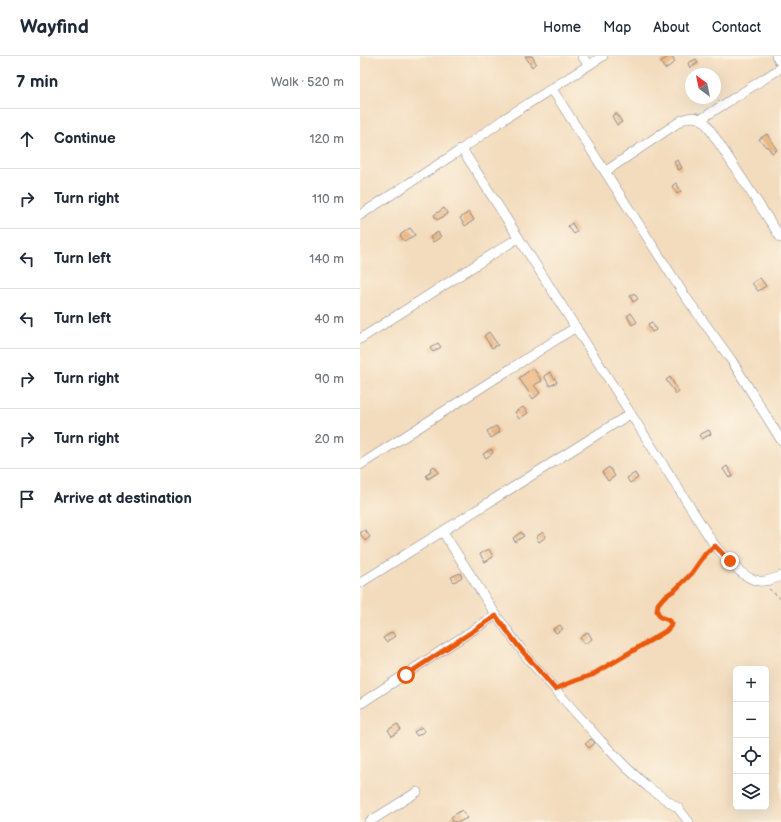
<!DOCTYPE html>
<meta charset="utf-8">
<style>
body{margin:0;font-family:"Balsamiq Sans",sans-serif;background:#f2f2f3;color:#1f2937}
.controls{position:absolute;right:12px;bottom:12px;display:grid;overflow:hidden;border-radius:6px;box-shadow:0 4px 16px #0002}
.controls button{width:36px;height:36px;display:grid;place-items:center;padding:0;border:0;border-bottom:1px solid #e0e1e3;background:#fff;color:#1f2937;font:20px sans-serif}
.compass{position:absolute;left:325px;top:12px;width:36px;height:36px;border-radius:50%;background:#fff;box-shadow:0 4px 16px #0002;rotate:327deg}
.stop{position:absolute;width:12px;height:12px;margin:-9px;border:3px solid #ea580c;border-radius:50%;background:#fff}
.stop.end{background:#ea580c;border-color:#fff;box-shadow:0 1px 4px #0008}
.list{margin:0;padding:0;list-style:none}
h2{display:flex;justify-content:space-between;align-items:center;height:52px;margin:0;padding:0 16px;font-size:17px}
h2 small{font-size:13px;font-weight:400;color:#747a83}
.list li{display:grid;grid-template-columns:26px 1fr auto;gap:12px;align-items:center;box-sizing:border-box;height:60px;padding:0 16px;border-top:1px solid #e0e1e3}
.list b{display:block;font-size:15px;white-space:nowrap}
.list em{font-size:13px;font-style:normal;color:#747a83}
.icon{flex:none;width:22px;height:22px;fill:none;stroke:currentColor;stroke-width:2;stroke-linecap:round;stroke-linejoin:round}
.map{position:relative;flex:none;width:421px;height:766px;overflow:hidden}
header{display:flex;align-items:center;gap:24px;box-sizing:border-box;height:56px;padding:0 20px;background:#fff;border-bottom:1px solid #e0e1e3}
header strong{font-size:19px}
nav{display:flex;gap:22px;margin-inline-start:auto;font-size:14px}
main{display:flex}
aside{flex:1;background:#fff}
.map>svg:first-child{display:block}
.building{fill:#ecb47d}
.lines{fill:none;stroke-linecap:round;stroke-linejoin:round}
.minor-casing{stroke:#87868e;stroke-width:10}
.path{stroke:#87868e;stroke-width:1;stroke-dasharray:3 3;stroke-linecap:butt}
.minor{stroke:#fff;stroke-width:9}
.route{stroke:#ea580c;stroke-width:5}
</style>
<header>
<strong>Wayfind</strong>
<nav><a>Home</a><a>Map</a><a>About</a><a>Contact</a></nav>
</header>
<main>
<aside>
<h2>7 min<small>Walk · 520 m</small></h2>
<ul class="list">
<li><svg class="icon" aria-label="ahead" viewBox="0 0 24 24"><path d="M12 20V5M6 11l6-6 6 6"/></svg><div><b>Continue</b></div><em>120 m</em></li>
<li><svg class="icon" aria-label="right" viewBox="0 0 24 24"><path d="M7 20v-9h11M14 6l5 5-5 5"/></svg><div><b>Turn right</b></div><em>110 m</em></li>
<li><svg class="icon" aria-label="left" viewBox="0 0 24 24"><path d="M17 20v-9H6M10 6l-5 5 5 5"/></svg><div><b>Turn left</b></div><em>140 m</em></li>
<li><svg class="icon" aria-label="left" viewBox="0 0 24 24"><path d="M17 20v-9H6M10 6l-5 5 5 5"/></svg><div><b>Turn left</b></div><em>40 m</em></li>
<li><svg class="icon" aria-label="right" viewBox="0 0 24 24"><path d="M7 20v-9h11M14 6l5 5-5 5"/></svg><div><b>Turn right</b></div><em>90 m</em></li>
<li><svg class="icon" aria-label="right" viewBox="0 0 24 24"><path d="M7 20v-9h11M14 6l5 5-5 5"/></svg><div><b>Turn right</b></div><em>20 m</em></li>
<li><svg class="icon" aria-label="arrive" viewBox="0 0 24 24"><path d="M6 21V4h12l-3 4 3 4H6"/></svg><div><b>Arrive at destination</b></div></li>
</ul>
</aside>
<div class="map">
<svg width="421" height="766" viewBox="0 0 421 766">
<rect width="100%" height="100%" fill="#fcf5e5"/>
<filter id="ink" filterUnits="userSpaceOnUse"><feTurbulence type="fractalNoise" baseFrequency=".025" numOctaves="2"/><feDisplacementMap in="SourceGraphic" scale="8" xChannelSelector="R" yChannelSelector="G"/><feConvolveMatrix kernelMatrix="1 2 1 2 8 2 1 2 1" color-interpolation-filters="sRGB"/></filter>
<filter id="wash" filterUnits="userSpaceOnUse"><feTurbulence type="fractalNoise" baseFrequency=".012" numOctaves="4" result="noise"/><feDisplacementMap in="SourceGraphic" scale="16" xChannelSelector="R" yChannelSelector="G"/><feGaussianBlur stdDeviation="0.9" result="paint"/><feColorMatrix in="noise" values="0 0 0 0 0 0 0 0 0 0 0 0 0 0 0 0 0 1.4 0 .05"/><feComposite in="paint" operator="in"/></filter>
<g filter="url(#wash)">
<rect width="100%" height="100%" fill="#f3dcbd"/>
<g id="blocks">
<g class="building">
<polygon points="165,0 172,0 176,7 172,11"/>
<polygon points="310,0 312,0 315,6 305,13 300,6"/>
<polygon points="336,3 338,7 330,12 328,7"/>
<polygon points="256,57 262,66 257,69 252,60"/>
<polygon points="407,78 417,94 412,97 407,90 406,91 399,83"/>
<polygon points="318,104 322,112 318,114 314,106"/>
<polygon points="316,127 321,135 317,138 312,130"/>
<polygon points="84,152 88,158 77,164 74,159"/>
<polygon points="109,156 114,164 105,170 100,162"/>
<polygon points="212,167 217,176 214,178 208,170"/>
<polygon points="50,172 55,179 44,185 40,179"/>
<polygon points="78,176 81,181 73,186 70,181"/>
<polygon points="400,222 406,230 398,235 392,227"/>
<polygon points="274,237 278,243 273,246 270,240"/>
<polygon points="271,257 277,266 272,269 267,260"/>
<polygon points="292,266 296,274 292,276 288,268"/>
<polygon points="129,276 138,289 132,292 124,280"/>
<polygon points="78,287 81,291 73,296 70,292"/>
<polygon points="173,312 182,325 174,329 180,337 173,343 159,322"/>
<polygon points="190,316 197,326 190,330 184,320"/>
<polygon points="310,321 319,336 316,338 306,324"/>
<polygon points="163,351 168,357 159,363 155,356"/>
<polygon points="136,370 140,376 131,382 127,375"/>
<polygon points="349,374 351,378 342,383 339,379"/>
<polygon points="131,393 133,397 126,402 123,398"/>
<polygon points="74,410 79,416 68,423 66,419 70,417 69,416 71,415 70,413"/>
<polygon points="367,410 373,420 369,422 363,413"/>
<polygon points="249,411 255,420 248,425 242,416"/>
<polygon points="275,417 278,422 270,427 267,422"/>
<polygon points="5,474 10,481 5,485 0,477"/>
<polygon points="161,476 164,480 155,486 153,482"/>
<polygon points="183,476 186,481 179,486 176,481"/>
<polygon points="129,493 133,501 125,506 120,498"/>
<polygon points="100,517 102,521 94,526 91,521"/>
<polygon points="200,569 203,573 196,577 193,573"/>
<polygon points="32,576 35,580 26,586 23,582"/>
<polygon points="228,576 232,583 225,588 220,582"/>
<polygon points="37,668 41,674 32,680 28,674"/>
<polygon points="62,671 65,675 57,680 54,676"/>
<polygon points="231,683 235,687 229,692 225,688"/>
<polygon points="102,754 107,762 99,766 93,766 91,761"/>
</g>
</g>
</g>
<g filter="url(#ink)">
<use href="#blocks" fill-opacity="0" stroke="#87868e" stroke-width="1"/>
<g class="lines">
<g class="minor-casing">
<g id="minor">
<polyline points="222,0 229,9"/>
<polyline points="416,0 421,7"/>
<polyline points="192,33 325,240 372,305 421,384"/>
<polyline points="341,63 421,12"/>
<path d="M102 93 355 490C367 502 381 522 399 525 407 526 414 523 421 520"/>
<path d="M246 115 322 64C331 60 337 60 345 66L421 182"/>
<polyline points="0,159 102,93 144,63 243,0"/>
<polyline points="0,283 158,182"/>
<polyline points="0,409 216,271"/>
<polyline points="83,476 136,559 169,604 240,684 267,712 288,731 318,752 329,766"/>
<polyline points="0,527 270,358"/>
<polyline points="0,648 136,559"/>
<polyline points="9,766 57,736"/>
</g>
</g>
<g class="path">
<polyline points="409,533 421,543"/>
<polyline points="203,630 232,619 306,575 312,568 308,564 300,561 297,555 298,548 303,542 316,533 332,517 346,497 349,494"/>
</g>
<use href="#minor" class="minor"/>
</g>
</g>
<g class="lines" filter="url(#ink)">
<polyline class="route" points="46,619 136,560 159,591 195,633 214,625 232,619 306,575 312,568 308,564 300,561 297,555 298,548 303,542 316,533 332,517 346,497 355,490 370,505"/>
</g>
</svg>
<div class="controls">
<button>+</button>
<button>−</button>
<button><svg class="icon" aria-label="locate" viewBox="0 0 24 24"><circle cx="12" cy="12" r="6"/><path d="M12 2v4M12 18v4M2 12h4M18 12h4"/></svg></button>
<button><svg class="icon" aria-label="layers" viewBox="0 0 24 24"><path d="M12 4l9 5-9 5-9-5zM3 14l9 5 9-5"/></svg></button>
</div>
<svg class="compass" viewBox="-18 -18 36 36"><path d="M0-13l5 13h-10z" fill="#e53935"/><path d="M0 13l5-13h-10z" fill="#747a83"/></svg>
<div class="stop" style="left:46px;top:619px"></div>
<div class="stop end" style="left:370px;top:505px"></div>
</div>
</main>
